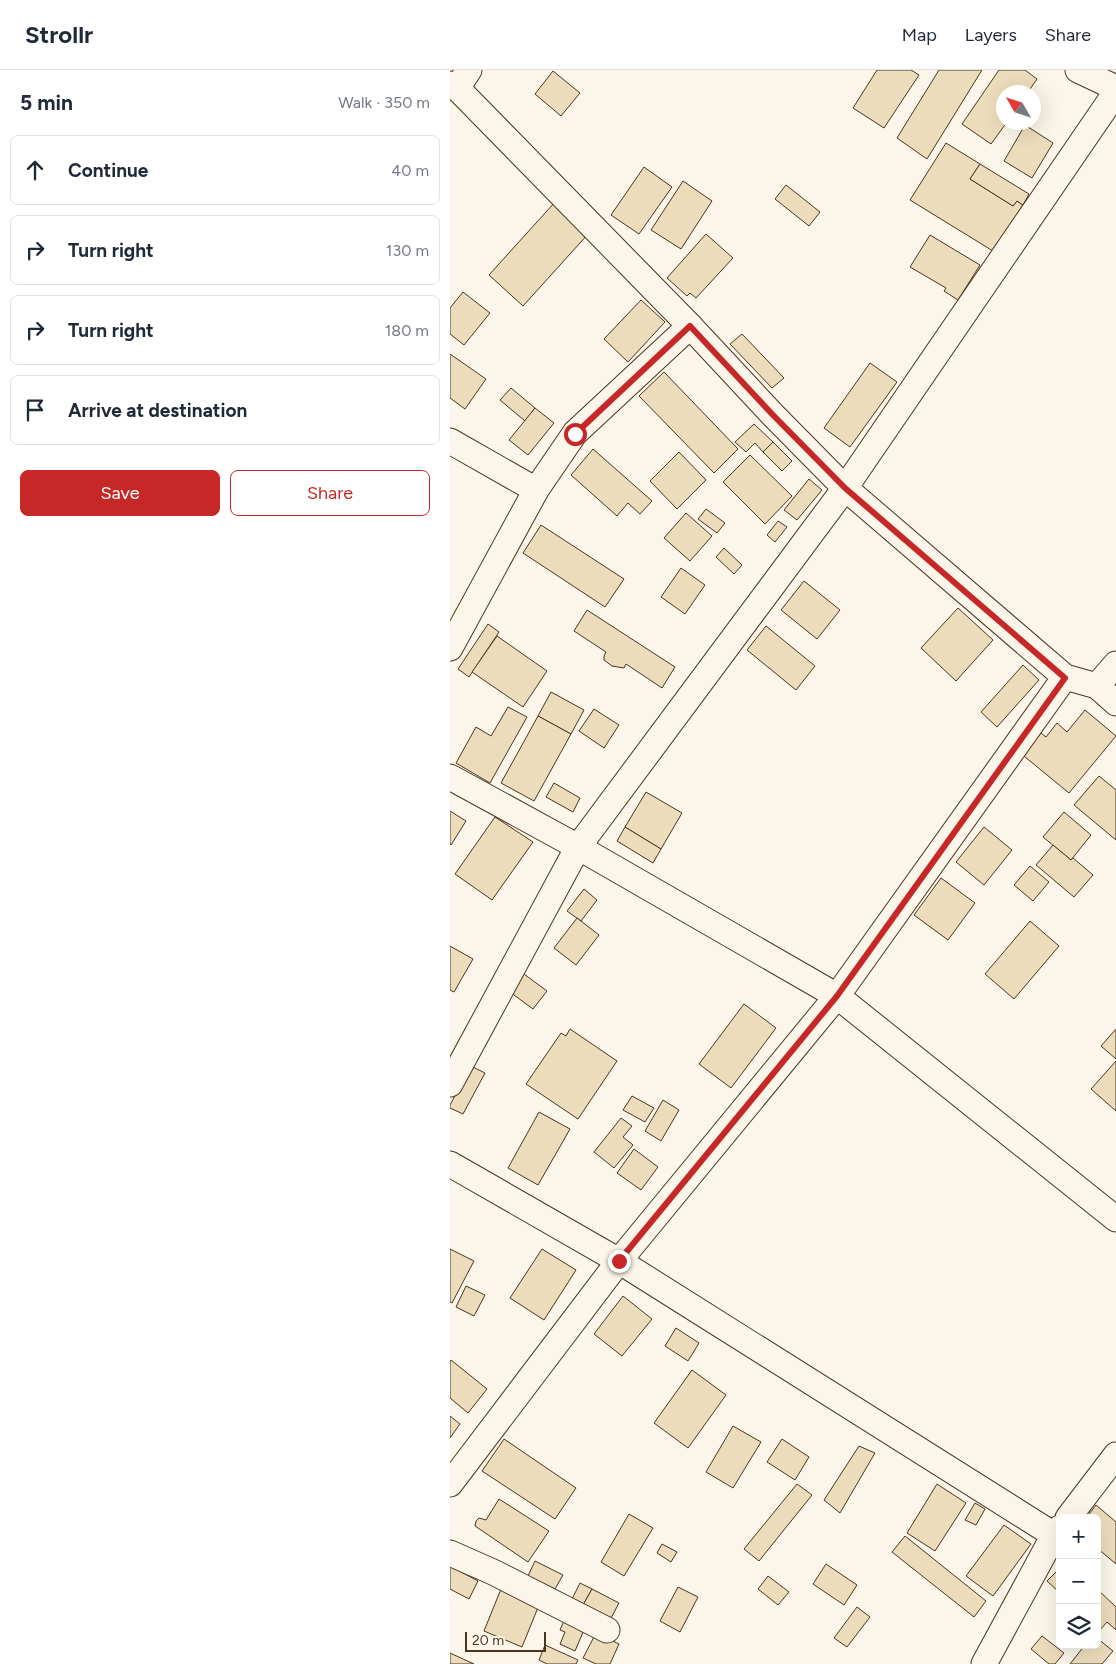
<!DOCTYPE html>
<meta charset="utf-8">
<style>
body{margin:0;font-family:Figtree,sans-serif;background:#f2f2f3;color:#1f2937}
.controls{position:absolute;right:15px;bottom:15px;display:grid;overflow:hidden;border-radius:8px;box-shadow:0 5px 20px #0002}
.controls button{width:45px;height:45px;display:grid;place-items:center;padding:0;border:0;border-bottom:1px solid #e0e1e3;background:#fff;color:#1f2937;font:25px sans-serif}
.compass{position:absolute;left:546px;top:15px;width:45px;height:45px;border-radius:50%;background:#fff;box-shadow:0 5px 20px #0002;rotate:309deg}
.scale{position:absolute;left:15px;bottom:12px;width:81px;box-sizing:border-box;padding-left:5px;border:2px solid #4a3520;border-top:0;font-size:14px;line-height:18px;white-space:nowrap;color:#4a3520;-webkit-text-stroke:4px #fbf6e9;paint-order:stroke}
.stop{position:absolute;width:15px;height:15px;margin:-11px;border:4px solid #c62828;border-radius:50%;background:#fff}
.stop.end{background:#c62828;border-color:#fff;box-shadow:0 1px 5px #0008}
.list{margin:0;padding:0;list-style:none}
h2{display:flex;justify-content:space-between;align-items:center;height:65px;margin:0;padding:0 20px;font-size:21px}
h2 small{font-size:16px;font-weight:400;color:#747a83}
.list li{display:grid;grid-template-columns:32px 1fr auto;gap:15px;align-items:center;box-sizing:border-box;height:70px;margin:0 10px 10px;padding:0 10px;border:1px solid #e0e1e3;border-radius:8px}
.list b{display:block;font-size:19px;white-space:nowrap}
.list em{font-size:16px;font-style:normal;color:#747a83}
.actions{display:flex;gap:10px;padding:15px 20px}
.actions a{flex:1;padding:11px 0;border:1px solid #c62828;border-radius:8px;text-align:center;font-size:18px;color:#c62828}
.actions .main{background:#c62828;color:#fff}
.icon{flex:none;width:28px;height:28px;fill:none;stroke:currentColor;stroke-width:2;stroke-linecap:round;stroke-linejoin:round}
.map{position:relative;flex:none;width:666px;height:1594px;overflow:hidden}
header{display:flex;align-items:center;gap:30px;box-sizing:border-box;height:70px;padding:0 25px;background:#fff;border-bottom:1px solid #e0e1e3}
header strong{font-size:24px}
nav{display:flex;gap:28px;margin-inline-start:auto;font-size:18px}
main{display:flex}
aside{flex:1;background:#fff}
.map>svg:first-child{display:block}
.building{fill:#ecdcbc;stroke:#4a3520}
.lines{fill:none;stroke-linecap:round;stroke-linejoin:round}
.street-casing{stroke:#4a3520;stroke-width:27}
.street{stroke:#fbf6e9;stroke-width:25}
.route{stroke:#c62828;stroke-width:6}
</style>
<header>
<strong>Strollr</strong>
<nav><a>Map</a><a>Layers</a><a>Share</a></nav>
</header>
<main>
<aside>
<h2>5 min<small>Walk · 350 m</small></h2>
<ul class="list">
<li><svg class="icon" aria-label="ahead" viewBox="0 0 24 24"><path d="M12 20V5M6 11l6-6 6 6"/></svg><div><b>Continue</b></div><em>40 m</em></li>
<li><svg class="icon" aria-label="right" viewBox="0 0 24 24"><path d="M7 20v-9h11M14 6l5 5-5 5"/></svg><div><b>Turn right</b></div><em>130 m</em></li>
<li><svg class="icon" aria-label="right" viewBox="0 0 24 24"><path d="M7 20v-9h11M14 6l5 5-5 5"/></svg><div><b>Turn right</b></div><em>180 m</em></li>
<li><svg class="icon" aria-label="arrive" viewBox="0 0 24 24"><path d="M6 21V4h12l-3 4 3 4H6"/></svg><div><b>Arrive at destination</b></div></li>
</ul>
<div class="actions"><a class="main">Save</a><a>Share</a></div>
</aside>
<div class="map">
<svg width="666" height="1594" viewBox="0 0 666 1594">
<rect width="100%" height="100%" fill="#fbf6e9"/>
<g class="building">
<polygon points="427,0 461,0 469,5 434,58 403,38"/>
<polygon points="489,0 532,0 477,89 447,68"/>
<polygon points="549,0 575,0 587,9 578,22 554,22 554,52 557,52 541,74 512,54"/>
<polygon points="103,1 130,23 111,46 85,24"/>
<polygon points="575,55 603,73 582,108 554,91"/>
<polygon points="496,73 530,94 520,109 563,136 567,131 573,135 543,181 460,130"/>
<polygon points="530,94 579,124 573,135 567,131 563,136 520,109"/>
<polygon points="194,97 222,117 189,164 161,145"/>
<polygon points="233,111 262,131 231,179 201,160"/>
<polygon points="336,115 370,142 359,156 325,129"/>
<polygon points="105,132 139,163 73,236 39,205"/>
<polygon points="256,164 283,188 246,228 240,223 237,226 217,208"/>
<polygon points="480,165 530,195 508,230 494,221 496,218 460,197"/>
<polygon points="13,222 40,243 14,275 0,264 0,238"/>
<polygon points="191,230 215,252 178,292 154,269"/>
<polygon points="292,264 334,308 322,318 280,274"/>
<polygon points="0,284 36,309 15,339 0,328"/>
<polygon points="420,293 447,312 400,377 374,358"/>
<polygon points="214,302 288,379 264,403 189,326"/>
<polygon points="61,318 85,338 75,351 50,330"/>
<polygon points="85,338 104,353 78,385 59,370"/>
<polygon points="304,354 323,372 313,382 305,373 296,382 285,372"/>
<polygon points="323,372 342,391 332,401 313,382"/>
<polygon points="143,379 202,431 190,444 178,433 167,446 121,405"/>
<polygon points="229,382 256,410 227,439 200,411"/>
<polygon points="300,385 342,426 315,454 273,412"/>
<polygon points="359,409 372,420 347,450 334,440"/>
<polygon points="256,439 275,453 267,463 248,449"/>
<polygon points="236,443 262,466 240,491 214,468"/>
<polygon points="328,451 337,457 325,472 317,465"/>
<polygon points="91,455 174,509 155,537 73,483"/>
<polygon points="274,478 292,495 284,504 266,487"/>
<polygon points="231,498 255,515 235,544 211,527"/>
<polygon points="354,511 390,540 367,569 331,540"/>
<polygon points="508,538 543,570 506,611 471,578"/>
<polygon points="137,540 225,597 212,618 176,594 174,598 162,596 154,590 154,586 156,582 124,561"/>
<polygon points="38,554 49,562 19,607 8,599"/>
<polygon points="316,556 365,596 346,620 297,580"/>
<polygon points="47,566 97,601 73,637 22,602"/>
<polygon points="573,595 589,610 547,657 531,642"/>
<polygon points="101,622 134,640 121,664 88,646"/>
<polygon points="58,637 77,647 40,713 6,693 26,657 41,666"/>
<polygon points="144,639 169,655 154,678 129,661"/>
<polygon points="635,640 666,666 619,723 569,682 587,660 596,667 607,653 617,662"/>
<polygon points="88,646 121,664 84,731 51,713"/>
<polygon points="649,706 666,720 666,770 624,735"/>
<polygon points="104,713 130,728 123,742 96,727"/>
<polygon points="196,722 232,743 211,779 175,757"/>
<polygon points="0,741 16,751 1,775 0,774"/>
<polygon points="614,742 641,765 621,790 593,767"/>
<polygon points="45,747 83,772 42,830 5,804"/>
<polygon points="175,757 211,779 203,793 167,771"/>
<polygon points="534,757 562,780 534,815 506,792"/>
<polygon points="603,775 621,790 623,788 643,805 624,827 586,795"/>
<polygon points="580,796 599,812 583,831 564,815"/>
<polygon points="491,808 525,833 498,870 464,845"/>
<polygon points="134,819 147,830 131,851 117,841"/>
<polygon points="127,848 149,865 126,895 104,878"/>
<polygon points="580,851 609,876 564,929 535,904"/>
<polygon points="0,876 23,889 4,922 0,920"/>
<polygon points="74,904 97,921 83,939 60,922"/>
<polygon points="294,934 326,958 281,1018 249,994"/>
<polygon points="120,959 167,991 128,1049 76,1014 111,963 116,966"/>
<polygon points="666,959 666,989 651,976"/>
<polygon points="666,991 666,1041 641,1019"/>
<polygon points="21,996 35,1003 13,1044 0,1038 0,1035"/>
<polygon points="182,1026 204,1038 195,1052 173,1040"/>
<polygon points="213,1030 229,1040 211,1071 195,1061"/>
<polygon points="89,1042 120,1059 88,1115 58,1098"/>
<polygon points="171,1048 182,1056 173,1067 183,1075 164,1098 144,1082"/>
<polygon points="184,1079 208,1097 191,1120 167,1103"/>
<polygon points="0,1179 24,1191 2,1233 0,1232"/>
<polygon points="92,1179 126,1200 94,1250 60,1228"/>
<polygon points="16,1216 35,1225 24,1246 6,1237"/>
<polygon points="173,1226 202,1249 172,1286 144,1264"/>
<polygon points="226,1258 249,1273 238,1291 215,1276"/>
<polygon points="1,1290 37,1319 18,1343 0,1328 0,1292"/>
<polygon points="242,1300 276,1325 238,1378 204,1353"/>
<polygon points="0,1346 10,1354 0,1368"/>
<polygon points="283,1356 311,1372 283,1418 256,1402"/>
<polygon points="54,1369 126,1418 105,1449 32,1401"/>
<polygon points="332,1369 359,1387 345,1410 317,1392"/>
<polygon points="409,1376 425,1383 390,1443 374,1430"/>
<polygon points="347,1414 362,1425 309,1491 294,1479"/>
<polygon points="487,1414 516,1433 485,1481 457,1463"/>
<polygon points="49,1429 99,1461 78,1492 25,1456 26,1451 29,1448 36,1450"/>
<polygon points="525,1433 535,1439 526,1455 515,1450"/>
<polygon points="646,1435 666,1452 666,1494 647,1478 647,1448 636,1448"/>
<polygon points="179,1444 203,1458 174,1506 151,1492"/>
<polygon points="554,1455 581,1474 543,1526 516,1506"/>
<polygon points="455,1466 536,1531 524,1547 442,1482"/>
<polygon points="212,1474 227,1482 221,1492 207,1483"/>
<polygon points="85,1491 113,1505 105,1519 78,1506"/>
<polygon points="376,1494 407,1515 394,1535 363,1514"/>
<polygon points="0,1496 28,1511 19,1529 0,1519"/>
<polygon points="610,1498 610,1523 597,1511"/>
<polygon points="318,1506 339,1522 328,1535 308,1519"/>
<polygon points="130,1513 142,1519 133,1535 122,1529"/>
<polygon points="228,1517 248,1527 230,1562 210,1551"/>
<polygon points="51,1519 89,1535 72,1577 34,1561"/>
<polygon points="142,1519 169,1533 161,1548 133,1535"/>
<polygon points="647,1519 666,1537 666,1560 657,1552 649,1561 647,1559"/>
<polygon points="407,1537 420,1547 397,1577 384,1568"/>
<polygon points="116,1546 136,1555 125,1581 110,1574 115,1562 110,1560"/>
<polygon points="146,1563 169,1574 160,1594 146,1594 133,1588"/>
<polygon points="592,1566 614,1583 605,1594 599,1594 581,1579"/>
<polygon points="647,1568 663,1581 652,1594 620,1594 635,1575 647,1575"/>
<polygon points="95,1575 128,1590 126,1594 97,1594 89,1590"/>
<polygon points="0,1583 24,1594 0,1594"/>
</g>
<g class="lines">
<g class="street-casing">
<g id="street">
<polyline points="628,0 666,18"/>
<polyline points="0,14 7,18 240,256 322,344 395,418 615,607 647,616 666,633"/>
<polyline points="7,18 19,0"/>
<polyline points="0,371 86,420"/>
<polyline points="0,578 86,420 125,363 240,256"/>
<polyline points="647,616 666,594"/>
<polyline points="0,707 128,777 387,926 666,1149"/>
<polyline points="0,1014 128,777 395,418 666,22"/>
<polyline points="0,1094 169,1191 604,1465"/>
<polyline points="0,1414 169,1191 387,926 615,607"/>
<polyline points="618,1448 666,1385"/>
<polyline points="0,1483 43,1502 157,1560"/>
<polyline points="534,1594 604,1465 610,1458"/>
</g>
</g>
<use href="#street" class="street"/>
</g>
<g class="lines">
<polyline class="route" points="125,364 240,256 322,344 395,418 615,608 387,926 169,1191"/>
</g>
</svg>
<div class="controls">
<button>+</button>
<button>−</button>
<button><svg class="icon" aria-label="layers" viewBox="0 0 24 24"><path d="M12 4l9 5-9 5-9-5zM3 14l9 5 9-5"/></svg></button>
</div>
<svg class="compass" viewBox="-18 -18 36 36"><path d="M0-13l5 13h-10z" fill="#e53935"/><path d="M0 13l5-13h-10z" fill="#747a83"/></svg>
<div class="scale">20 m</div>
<div class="stop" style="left:125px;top:364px"></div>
<div class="stop end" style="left:169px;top:1191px"></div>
</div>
</main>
